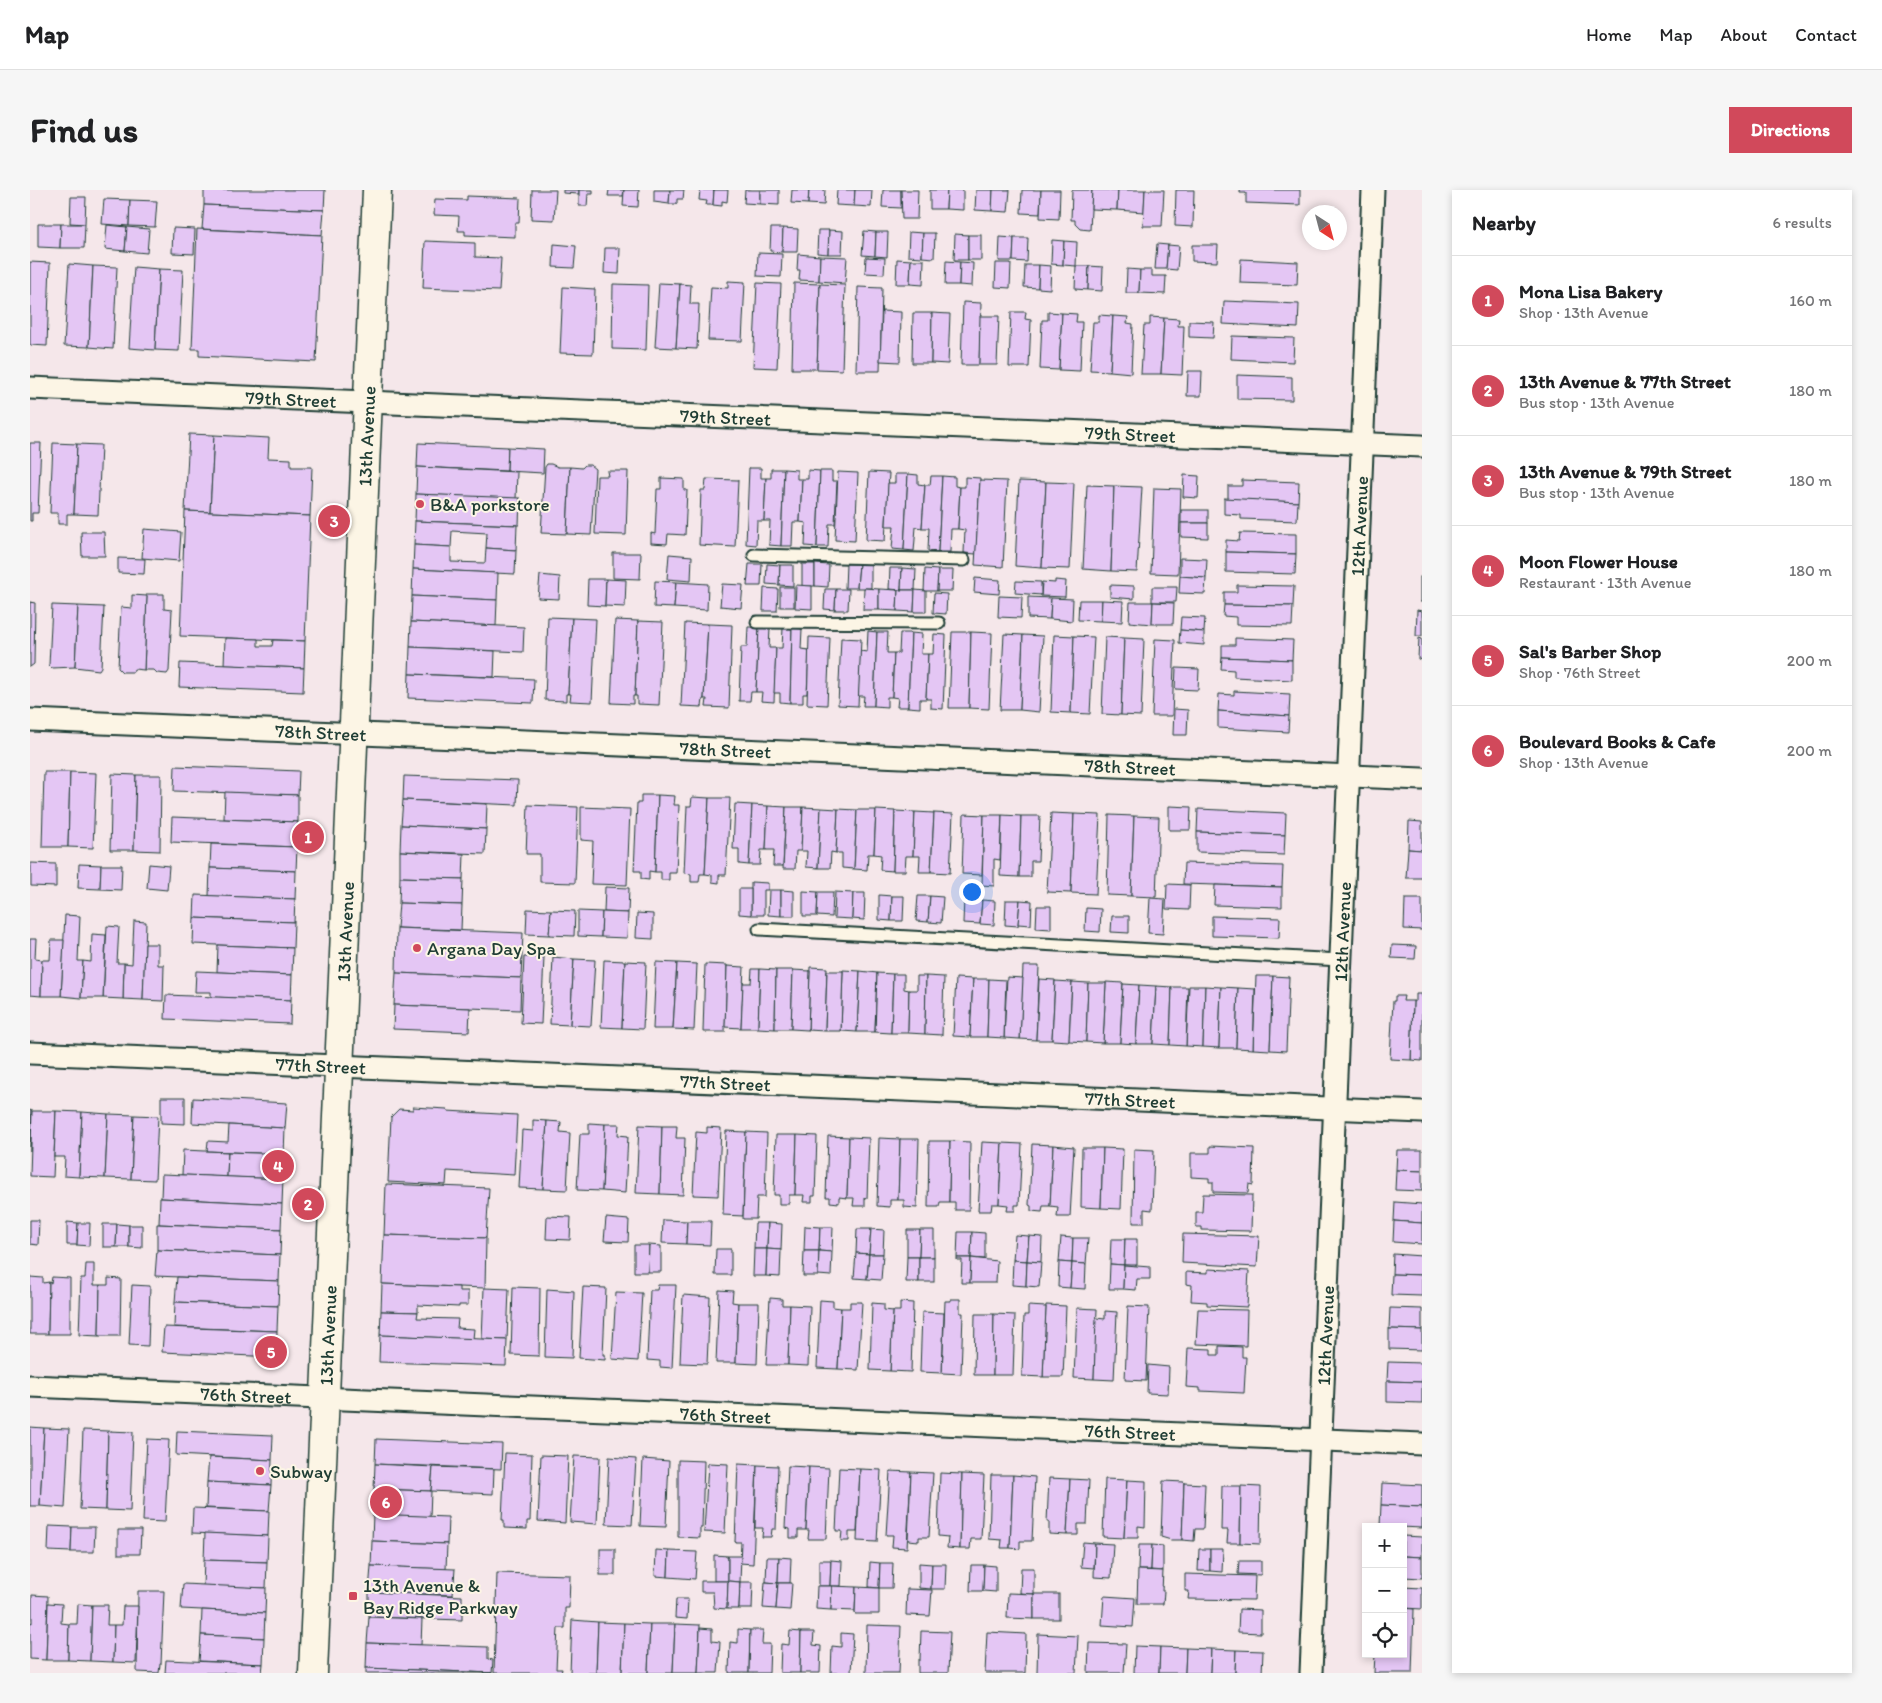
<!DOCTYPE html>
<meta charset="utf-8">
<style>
body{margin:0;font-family:Itim,sans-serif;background:#f6f6f6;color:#202124}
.controls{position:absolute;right:15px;bottom:15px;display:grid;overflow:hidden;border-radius:0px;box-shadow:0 2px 8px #0003}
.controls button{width:45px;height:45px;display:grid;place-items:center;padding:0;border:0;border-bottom:1px solid #e0e0e0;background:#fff;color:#202124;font:25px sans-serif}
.compass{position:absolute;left:1272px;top:15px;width:45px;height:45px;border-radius:50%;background:#fff;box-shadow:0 2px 8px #0003;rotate:144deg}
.you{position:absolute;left:941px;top:701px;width:18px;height:18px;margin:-12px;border:4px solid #fff;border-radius:50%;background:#1a73e8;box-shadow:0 0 0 8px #1a73e833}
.badge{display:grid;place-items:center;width:32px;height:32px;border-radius:50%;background:#d1495b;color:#fff;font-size:16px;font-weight:700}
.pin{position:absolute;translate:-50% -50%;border:2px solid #fff;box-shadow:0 1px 5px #0006}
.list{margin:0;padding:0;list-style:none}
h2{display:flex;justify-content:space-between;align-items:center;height:65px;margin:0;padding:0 20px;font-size:21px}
h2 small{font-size:16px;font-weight:400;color:#757577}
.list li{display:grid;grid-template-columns:32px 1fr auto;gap:15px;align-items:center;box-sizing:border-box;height:90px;padding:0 20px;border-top:1px solid #e0e0e0}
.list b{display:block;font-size:19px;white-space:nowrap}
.list p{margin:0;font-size:16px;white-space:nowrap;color:#757577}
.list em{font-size:16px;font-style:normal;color:#757577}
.icon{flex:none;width:28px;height:28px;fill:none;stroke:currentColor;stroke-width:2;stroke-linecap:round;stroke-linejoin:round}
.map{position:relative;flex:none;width:1392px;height:1483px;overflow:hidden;border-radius:0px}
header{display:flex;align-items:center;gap:30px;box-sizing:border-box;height:70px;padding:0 25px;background:#fff;border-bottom:1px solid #e0e0e0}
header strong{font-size:24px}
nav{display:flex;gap:28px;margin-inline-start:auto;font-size:18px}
.intro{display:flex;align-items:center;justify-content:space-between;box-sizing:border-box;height:120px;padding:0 30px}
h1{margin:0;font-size:35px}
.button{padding:12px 22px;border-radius:0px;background:#d1495b;color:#fff;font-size:18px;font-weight:700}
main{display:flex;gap:30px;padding:0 30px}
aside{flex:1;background:#fff;border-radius:0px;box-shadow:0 2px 8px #0003}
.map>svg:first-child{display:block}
.building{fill:#e4c6f4;stroke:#1f3d34}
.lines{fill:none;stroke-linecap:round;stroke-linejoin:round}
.service-casing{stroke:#1f3d34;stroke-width:15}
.minor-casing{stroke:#1f3d34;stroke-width:25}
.secondary-casing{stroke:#1f3d34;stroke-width:31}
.service{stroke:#fcf5e5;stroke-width:11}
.minor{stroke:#fcf5e5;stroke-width:21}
.secondary{stroke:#fcf5e5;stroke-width:28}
.poi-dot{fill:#d1495b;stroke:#fcf5e5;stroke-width:2}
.labels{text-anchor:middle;stroke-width:4;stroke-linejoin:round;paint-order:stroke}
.street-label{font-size:19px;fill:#1f3d34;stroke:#fcf5e5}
.poi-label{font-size:19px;fill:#1f3d34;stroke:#fcf5e5;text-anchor:start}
</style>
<header>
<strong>Map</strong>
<nav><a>Home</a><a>Map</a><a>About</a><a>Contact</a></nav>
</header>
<div class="intro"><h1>Find us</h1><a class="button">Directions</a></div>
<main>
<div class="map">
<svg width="1392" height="1483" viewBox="0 0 1392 1483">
<rect width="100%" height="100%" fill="#f5e7ea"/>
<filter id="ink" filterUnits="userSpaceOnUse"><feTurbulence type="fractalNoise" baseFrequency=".02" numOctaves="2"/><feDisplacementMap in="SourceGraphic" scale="10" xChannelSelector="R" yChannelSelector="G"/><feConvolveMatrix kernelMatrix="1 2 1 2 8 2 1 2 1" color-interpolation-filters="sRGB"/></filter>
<g filter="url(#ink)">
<g class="building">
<polygon points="174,0 295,0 294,20 174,15"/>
<polygon points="502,0 526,0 524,30 501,29"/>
<polygon points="533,0 549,0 549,4 533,3"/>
<polygon points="549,0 563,0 563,4 558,4 557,16 549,16"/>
<polygon points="579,0 594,0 593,6 578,6"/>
<polygon points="594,0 609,0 608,17 593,16"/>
<polygon points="624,0 640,0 639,14 624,12"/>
<polygon points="640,0 654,0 653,9 647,9 647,14 639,14"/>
<polygon points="670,0 684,0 683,15 676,15 677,11 669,10"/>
<polygon points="684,0 698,0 697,12 692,11 692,16 683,15"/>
<polygon points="715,0 730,0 730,14 714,13"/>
<polygon points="730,0 749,0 749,15 730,14"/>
<polygon points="762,0 779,0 778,14 761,13"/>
<polygon points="779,0 795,0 794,15 778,14"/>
<polygon points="807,0 825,0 824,16 806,15"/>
<polygon points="825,0 842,0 841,17 824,16"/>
<polygon points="853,0 871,0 871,18 852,17"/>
<polygon points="871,0 888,0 887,29 872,29"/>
<polygon points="900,0 917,0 916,19 900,19"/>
<polygon points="917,0 933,0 933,20 916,19"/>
<polygon points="946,0 963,0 962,21 945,20"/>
<polygon points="963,0 980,0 978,22 962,21"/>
<polygon points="992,0 1011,0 1010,24 991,23"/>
<polygon points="1011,0 1030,0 1029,29 1010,28"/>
<polygon points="1042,0 1062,0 1060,40 1050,39 1045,34 1045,30 1041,30"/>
<polygon points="1062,0 1088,0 1087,20 1061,19"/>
<polygon points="1088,0 1115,0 1114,22 1087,20"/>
<polygon points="1115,0 1134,0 1132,36 1113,36"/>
<polygon points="1146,0 1164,0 1163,37 1145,36"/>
<polygon points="1210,0 1270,0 1270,15 1216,13 1216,3 1210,3"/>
<polygon points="437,6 490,8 489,33 485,33 485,47 435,45 435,41 428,41 429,26 404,25 405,9 437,10"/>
<polygon points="41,7 56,7 55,34 40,33"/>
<polygon points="74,9 100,10 99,36 72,34"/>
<polygon points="100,10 127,11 125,37 99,36"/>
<polygon points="174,15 294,20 292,45 172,39"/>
<polygon points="8,34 31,34 30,58 8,57"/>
<polygon points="31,34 55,34 54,58 30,58"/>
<polygon points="77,35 97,37 95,61 75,59"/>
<polygon points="97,37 119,39 117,63 95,61"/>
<polygon points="143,38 165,39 164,64 142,63"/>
<polygon points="741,38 753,38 752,62 740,61"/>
<polygon points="753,38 768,39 767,62 752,62"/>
<polygon points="167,39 292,45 286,172 169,166 169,159 162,159"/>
<polygon points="788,40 799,40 798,64 787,63"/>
<polygon points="799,40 813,41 812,64 798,64"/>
<polygon points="834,41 846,42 845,66 832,65"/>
<polygon points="846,42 858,42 857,67 845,66"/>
<polygon points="879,42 893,43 892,67 878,66"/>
<polygon points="893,43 905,43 904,68 892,67"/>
<polygon points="925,44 938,45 938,70 924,70"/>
<rect x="938" y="45" width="13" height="25"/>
<polygon points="970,47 984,48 983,71 969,71"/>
<polygon points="984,48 998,48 997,72 983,71"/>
<polygon points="1022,50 1034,51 1033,75 1021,74"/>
<polygon points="395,51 445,53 445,67 471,68 469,101 393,98"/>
<polygon points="1034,51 1047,52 1046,76 1033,75"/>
<polygon points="524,54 546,56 544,78 523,77"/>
<polygon points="1127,54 1138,55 1136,79 1125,79"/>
<polygon points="1138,55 1149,56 1147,80 1136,79"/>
<polygon points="1162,55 1188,55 1187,72 1162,71"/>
<polygon points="575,58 590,58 589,84 574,83"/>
<polygon points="728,63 752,64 751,87 727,86"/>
<polygon points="768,64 790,66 789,91 769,90 770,80 767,80"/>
<polygon points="790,66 817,67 815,93 789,91"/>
<polygon points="836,67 855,68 854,84 835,83"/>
<polygon points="867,69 881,70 880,94 866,94"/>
<polygon points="1211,69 1268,72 1267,95 1210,93"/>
<polygon points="881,70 894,70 893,95 880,94"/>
<polygon points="916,71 930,72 929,95 915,95"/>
<polygon points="0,72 20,73 17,156 0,155"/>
<polygon points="930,72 943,73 942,96 929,95"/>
<polygon points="966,73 981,73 980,98 965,97"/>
<polygon points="39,74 63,76 59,157 34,156"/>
<polygon points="995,75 1009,75 1008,98 994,97"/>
<polygon points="1009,75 1021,76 1020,99 1008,98"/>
<polygon points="63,76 87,77 83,159 59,157"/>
<polygon points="1046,76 1059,76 1058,100 1045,99"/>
<polygon points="1059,76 1073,77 1072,101 1058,100"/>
<polygon points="104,77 129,79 125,160 99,158"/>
<polygon points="129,79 153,80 149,161 125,160"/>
<polygon points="1097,79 1110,80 1109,103 1096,103"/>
<polygon points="1110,80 1122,80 1122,86 1136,86 1135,104 1109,103"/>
<polygon points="698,91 715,92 712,151 678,150 681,97 698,98"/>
<polygon points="629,93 650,94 646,158 625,157"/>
<polygon points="727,93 751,94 747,178 723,177"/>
<polygon points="764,93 790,94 787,179 762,179"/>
<polygon points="583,94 618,95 616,160 582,159"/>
<polygon points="650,94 661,95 660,114 669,114 667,159 646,158"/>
<polygon points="790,94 815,95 812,180 787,179"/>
<polygon points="533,97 565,99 563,164 530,163"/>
<polygon points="828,97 852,98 850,181 826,181"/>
<polygon points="1194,111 1269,114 1268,138 1193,134"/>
<polygon points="933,112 951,113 949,175 931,175"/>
<polygon points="852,121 871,122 870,172 850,171"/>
<polygon points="981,122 996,122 995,129 1001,130 999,177 979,177"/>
<polygon points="1018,122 1032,123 1029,180 1010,179 1012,130 1018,130"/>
<polygon points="883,123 902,123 901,173 882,173"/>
<polygon points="902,123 920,124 918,174 901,173"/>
<polygon points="1032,123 1047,124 1046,132 1052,132 1050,181 1029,180"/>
<polygon points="1069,125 1083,126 1080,181 1060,180 1063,132 1069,132"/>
<polygon points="950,126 969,126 967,175 949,175"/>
<polygon points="1083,126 1098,127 1097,133 1103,134 1101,183 1080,181"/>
<polygon points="1120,127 1134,128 1131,184 1111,184 1114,135 1120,135"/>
<polygon points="1134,128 1149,129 1148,136 1154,136 1152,185 1131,184"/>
<polygon points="1159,131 1184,132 1183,148 1159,147"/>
<polygon points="1202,146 1264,148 1263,172 1201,169"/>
<polygon points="1158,181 1172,181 1171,206 1157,206"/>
<polygon points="1207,185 1262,187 1262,210 1207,209"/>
<polygon points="159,244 184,245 180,322 155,321"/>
<polygon points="184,245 239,248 238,268 261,269 261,277 282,277 280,326 180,322"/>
<polygon points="0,253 11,253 8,323 2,323 2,331 0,331"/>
<polygon points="23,253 47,254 44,324 37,324 37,334 28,334 28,323 20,323"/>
<polygon points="388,253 478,257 477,281 387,277"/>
<polygon points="47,254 71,255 68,325 44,324"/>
<polygon points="478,257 514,259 513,283 477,281"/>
<polygon points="517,274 521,274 528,277 540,277 537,344 511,343 515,277"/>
<polygon points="555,275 560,275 565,279 561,345 537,344 540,277 552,278"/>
<polygon points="387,277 487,282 486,309 386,304"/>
<polygon points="719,278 731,278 731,288 736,288 734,331 727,331 726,355 716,354"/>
<polygon points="741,279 754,279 751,356 739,355 740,331 734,331 736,288 741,288"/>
<polygon points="754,279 767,280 767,289 772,289 770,332 763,332 762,356 751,356"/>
<polygon points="778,280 790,281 787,357 775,356 776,333 770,332 772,289 778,289"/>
<polygon points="577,281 598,281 596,345 565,344 567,286 578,286"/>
<polygon points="790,281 802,281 802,291 807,291 805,334 799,334 798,357 787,357"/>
<polygon points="808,282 828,283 825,351 805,350"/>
<polygon points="839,282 859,283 855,351 836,350"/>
<polygon points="865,284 878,284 874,360 862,359 864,336 856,336 858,293 865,293"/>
<polygon points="878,284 888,285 888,294 895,295 892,338 886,337 884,361 874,360"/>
<polygon points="1154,285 1169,286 1168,308 1153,307"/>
<polygon points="901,286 912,286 908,362 898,361 899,338 892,338 895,295 900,295"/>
<polygon points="912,286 925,287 925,296 930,297 928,339 921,339 920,362 908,362"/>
<polygon points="935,287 950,288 946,364 934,363 935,340 928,339 930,297 935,297"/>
<polygon points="631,288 654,289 654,300 657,300 655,345 638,344 637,354 621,353 621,343 625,344 627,299 631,299"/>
<polygon points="676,289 708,290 705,357 669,355 671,300 675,300"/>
<polygon points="950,290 977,291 973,377 945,375"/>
<polygon points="1212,290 1269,292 1268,312 1198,309 1198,296 1212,296"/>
<polygon points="989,291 1016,292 1012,378 985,376"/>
<polygon points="1016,292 1044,293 1040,379 1012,378"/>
<polygon points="1057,295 1084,296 1081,381 1053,379"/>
<polygon points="1084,296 1112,297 1107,382 1081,381"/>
<polygon points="1124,298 1151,299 1148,384 1121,383"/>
<polygon points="386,304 490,308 489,335 385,331"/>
<polygon points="1194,308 1268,312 1267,331 1211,329 1211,325 1194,324"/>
<rect x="1151" y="320" width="27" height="13"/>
<polygon points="155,321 280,326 275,451 150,446"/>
<polygon points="385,331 487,335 486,360 456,358 457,343 422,341 421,357 384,355"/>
<polygon points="1151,333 1178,333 1178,348 1151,347"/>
<polygon points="114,339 151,342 149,371 112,368"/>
<polygon points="51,342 74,342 75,366 52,366"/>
<polygon points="1210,343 1266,344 1266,364 1196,362 1196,350 1209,351"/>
<polygon points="384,355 421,357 421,372 455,373 456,358 486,360 485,384 383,379"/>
<polygon points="1196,362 1266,364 1265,384 1196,382"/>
<polygon points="583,363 611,363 610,389 583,388"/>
<polygon points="639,364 662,366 661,391 637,389"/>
<polygon points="88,368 115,369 114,384 88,383"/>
<polygon points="1150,368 1177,369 1176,388 1150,386"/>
<polygon points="719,374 732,374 731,396 717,396"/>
<polygon points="737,374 750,375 749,395 736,394"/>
<rect x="772" y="374" width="13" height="22"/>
<polygon points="785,374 799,375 798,397 785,396"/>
<polygon points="816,374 829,374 827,398 815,398"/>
<polygon points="829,374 841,374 841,398 827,398"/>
<polygon points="750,375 763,375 763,396 749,395"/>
<polygon points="860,378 872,378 871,400 859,399"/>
<polygon points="872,378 886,379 885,400 871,400"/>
<polygon points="383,379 468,383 467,410 382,406"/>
<polygon points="895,379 908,380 907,401 894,401"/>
<polygon points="908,380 923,380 922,401 907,401"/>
<polygon points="510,385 530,387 529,409 508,408"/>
<polygon points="1150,386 1176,388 1175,404 1149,403"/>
<rect x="1390" y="387" width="2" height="25"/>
<polygon points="945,388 970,390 969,404 944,402"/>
<polygon points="558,389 576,389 575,416 557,415"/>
<polygon points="576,389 596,390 595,417 575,416"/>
<polygon points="1025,390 1036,391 1035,407 1011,406 1012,392 1025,393"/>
<polygon points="625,391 646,392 644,418 624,417"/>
<polygon points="986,391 1011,392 1011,405 985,403"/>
<polygon points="646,392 678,394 677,420 644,418"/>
<polygon points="692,394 713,395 711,418 690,416"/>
<polygon points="766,395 782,396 782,419 765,418"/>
<polygon points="1080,395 1104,396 1104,409 1080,407"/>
<polygon points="1207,395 1264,396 1263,416 1194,415 1194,402 1207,402"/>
<rect x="750" y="397" width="14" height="20"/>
<polygon points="1122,397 1147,397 1146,412 1122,412"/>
<polygon points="734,398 748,399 747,421 733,421"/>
<polygon points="834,398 849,399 849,420 833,420"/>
<polygon points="795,399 806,399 805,420 794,419"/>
<polygon points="806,399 819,399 818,420 805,420"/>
<polygon points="849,399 868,400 867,421 849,420"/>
<polygon points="868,400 885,400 884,422 867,421"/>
<polygon points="885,400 896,401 896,422 884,422"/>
<polygon points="904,403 917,404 916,424 903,423"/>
<polygon points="117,404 134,404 134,419 142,420 139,481 137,484 127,483 124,480 114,480"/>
<polygon points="102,405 117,406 114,480 104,479 103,482 92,482 88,478 91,417 102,418"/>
<polygon points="382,406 467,410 466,436 381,432"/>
<polygon points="969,406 992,407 991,428 968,427"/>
<polygon points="998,407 1021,408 1020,429 998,428"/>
<polygon points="1021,408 1043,409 1042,431 1020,429"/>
<polygon points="1049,410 1072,410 1071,431 1048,430"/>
<polygon points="1072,410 1093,411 1092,432 1071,431"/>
<polygon points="0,412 5,413 4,474 0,477"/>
<polygon points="1100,412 1123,412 1122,434 1099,432"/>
<polygon points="1123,412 1144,413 1143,434 1122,434"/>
<polygon points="22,415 48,416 45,477 22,478 19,475"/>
<polygon points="1194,415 1263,416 1262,436 1206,435 1206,427 1193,426"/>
<polygon points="48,416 74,417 71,477 69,480 45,477"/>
<polygon points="1387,420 1392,421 1392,446 1386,446"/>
<polygon points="518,427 542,428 538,504 536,504 536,511 515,510"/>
<polygon points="1151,427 1175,428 1174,442 1150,440"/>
<polygon points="542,428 566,429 562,512 540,511 541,504 538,504"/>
<polygon points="585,430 608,431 605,506 603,506 603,514 581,513"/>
<polygon points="608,431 633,432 629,515 607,514 607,506 605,506"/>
<polygon points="381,432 494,437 493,462 380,457"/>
<polygon points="655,433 678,434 674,509 673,509 672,517 651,516"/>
<polygon points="678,434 702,435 699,518 676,517 677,509 674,509"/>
<polygon points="718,437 729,437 726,502 721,502 720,511 709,511 711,457 717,457"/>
<polygon points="729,437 740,438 739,458 746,458 744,512 731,511 732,502 726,502"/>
<polygon points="753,438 762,438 760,513 750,512 750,503 744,503 746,458 752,458"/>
<polygon points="762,438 772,439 771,459 779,460 777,504 773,504 773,513 760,513"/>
<polygon points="1150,440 1174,442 1174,455 1149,453"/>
<polygon points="838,441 847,442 844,516 833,516 834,506 828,506 830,461 837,462"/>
<polygon points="847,442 858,442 857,463 864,463 862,507 857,507 857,517 844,516"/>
<polygon points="922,442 941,442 939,518 919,518"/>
<polygon points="941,442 962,443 959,519 939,518"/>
<polygon points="870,443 881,443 878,517 867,517 868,508 862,507 864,463 869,463"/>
<polygon points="881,443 892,444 891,464 898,464 896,509 890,509 890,518 878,517"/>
<polygon points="904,444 916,445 913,519 901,518 901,509 896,509 898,464 903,464"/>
<polygon points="974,444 993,445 990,520 970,520"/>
<polygon points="993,445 1013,446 1009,522 990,520"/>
<polygon points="1024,445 1044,446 1041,523 1021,522"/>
<polygon points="1044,446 1064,447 1060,524 1041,523"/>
<polygon points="779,447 800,448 797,515 777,514"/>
<polygon points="1075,447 1094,448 1091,525 1072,524"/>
<polygon points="195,448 228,449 228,456 242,456 243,450 275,451 274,478 194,475"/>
<polygon points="811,448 831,449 828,516 808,515"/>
<polygon points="1094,448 1114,449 1111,526 1091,525"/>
<polygon points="1205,448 1263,450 1262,470 1192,467 1192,455 1205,455"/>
<polygon points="1389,448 1392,449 1392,470 1388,469"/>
<polygon points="1125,449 1145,450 1142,526 1122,526"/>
<polygon points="380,457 465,461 464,487 379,484"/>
<polygon points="1192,467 1262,470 1262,490 1204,487 1204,480 1191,479"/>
<polygon points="150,473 274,478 273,502 149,497"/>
<polygon points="1146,478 1169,479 1168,500 1145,499"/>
<polygon points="379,484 504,489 503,513 378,508"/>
<polygon points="1204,501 1260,504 1259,526 1188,521 1189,504 1204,505"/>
<polygon points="1144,519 1158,520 1157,545 1143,545"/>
<polygon points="1188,521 1259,526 1258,542 1188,538"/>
<polygon points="145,576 269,581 268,605 144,601"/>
<polygon points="14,582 40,582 38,657 12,657"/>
<polygon points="40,582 66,583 63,658 38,657"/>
<polygon points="82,584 106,585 104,660 80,660"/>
<polygon points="106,585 131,585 130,661 104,660"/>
<polygon points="374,586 488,590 487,615 373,610"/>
<polygon points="195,602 268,605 268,632 194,629"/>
<polygon points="611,605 628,605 625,682 619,681 619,690 611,689 611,681 604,681 607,613 611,613"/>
<polygon points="628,605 645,606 644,615 649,615 646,683 639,683 639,690 631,690 631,682 625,682"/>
<polygon points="662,607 679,608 675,684 670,684 669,692 661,692 661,684 654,683 657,616 661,616"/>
<polygon points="679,608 700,608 696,685 689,685 689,693 682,692 682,685 675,684"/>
<polygon points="373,610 457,614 456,639 371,635"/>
<polygon points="705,614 722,615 719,675 709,674 709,659 703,659"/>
<polygon points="498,615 548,617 545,693 510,692 510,664 496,664"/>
<polygon points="722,615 738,616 736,660 731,660 730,675 719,675"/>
<polygon points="738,616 756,617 753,676 743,676 744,660 736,660"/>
<polygon points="1139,616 1161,617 1160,640 1139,640"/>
<polygon points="551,617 600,619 597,695 561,694 563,651 551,650"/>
<polygon points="756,617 773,617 771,661 766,661 765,679 753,679"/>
<polygon points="773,617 791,618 788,678 776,677 777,661 771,661"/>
<polygon points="791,618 808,619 806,663 801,662 800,678 788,678"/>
<polygon points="808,619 827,620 824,679 812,678 812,663 806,663"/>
<polygon points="1168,619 1256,623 1255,645 1167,642"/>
<polygon points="827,620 846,620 844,664 838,664 837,680 824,679"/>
<polygon points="846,620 865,621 863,681 850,680 851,665 844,664"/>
<polygon points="865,621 885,622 883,666 876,666 875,681 863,681"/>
<polygon points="885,622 904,623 901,682 889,682 890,666 883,666"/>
<polygon points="904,623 923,624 920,683 901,682"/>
<polygon points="1021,623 1044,624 1041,703 1017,702"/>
<polygon points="934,624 954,625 952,685 932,684"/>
<polygon points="1044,624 1070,625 1066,704 1041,703"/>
<polygon points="954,625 972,625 970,670 964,669 964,696 952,695"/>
<polygon points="972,625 991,626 989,687 970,686"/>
<polygon points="1079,625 1104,626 1101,706 1077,705"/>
<polygon points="991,626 1010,626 1008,671 1001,671 1001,687 989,687"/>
<polygon points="1104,626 1129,627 1126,707 1101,706"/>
<polygon points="142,627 268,632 267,657 141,652"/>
<polygon points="1379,631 1392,632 1392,660 1378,659"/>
<polygon points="371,635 456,639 455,664 370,661"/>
<polygon points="1167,642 1255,645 1254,665 1167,662"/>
<polygon points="181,654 267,657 266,681 180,678"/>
<polygon points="1378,659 1392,660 1392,688 1376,688"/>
<polygon points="370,661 434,664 433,689 370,687"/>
<polygon points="1,673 26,674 26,697 1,696"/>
<polygon points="1154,673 1253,676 1252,697 1153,694"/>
<polygon points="49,674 71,675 70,699 48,698"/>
<polygon points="119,674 139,676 137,700 117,698"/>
<polygon points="71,675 92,675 91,700 70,699"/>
<polygon points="180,678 266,681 265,709 179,706"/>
<polygon points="370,687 433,689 432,715 369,713"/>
<polygon points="721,692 738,693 738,700 734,700 734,725 721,725"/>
<polygon points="1137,694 1160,695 1159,720 1136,719"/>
<polygon points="1185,695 1252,697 1252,717 1184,715"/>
<polygon points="575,697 599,698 598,723 574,722"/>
<polygon points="709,699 721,699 721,725 709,724"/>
<polygon points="739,700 751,700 751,726 738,725"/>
<polygon points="751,700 764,701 764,726 751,726"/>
<polygon points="773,701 788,702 787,726 773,726"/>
<polygon points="788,702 803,702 802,727 787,726"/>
<polygon points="805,702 823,703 822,729 804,728"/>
<polygon points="823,703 835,703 834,730 822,729"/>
<polygon points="165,705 265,709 264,732 164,728"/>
<polygon points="849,705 862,706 861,731 849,730"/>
<polygon points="862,706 874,706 873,731 861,731"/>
<polygon points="888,706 900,706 898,732 886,731"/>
<polygon points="900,706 913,707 911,733 898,732"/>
<polygon points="934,708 952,710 950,734 933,733"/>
<polygon points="1120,708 1135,709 1133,744 1118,743"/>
<polygon points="1375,709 1392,709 1392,740 1374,739"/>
<polygon points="952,710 965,711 964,735 950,734"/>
<polygon points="976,710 990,710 988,736 975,735"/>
<polygon points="990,710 1002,711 1001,735 988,734"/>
<polygon points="369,713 432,715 431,740 367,738"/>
<polygon points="1007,716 1021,716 1021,739 1006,738"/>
<polygon points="1056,718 1071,719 1070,742 1055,741"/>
<polygon points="497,719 521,720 519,745 496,744"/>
<polygon points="521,720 545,721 544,746 519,745"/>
<polygon points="548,721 572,722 571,747 548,746"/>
<polygon points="572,722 598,723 597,748 571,747"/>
<polygon points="607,723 623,724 623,749 606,748"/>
<polygon points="35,725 50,726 48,771 53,771 51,808 31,806"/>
<polygon points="1082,726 1099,726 1099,743 1081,742"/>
<polygon points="1182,726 1250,728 1249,748 1182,746"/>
<polygon points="164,728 264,732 263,758 163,754"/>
<polygon points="104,731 116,732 113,810 93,809 94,773 102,774"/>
<polygon points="77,736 89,737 87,773 94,773 93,809 73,808"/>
<polygon points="367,738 493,743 491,788 366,783"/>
<polygon points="62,744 76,745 73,808 51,808 53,771 61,772"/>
<polygon points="0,749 6,749 5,769 12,770 11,806 0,805"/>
<polygon points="21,750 34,750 31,806 11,806 12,770 20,770"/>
<polygon points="115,754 128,754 128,775 134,775 133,811 113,810"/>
<polygon points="188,755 263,758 262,785 187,782"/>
<polygon points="1362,755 1386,756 1385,769 1361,768"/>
<polygon points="494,767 514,767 511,834 491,833"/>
<polygon points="523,767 544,769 540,835 520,834"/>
<polygon points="544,769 565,770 561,836 540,835"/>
<polygon points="574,770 595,771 592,838 571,837"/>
<polygon points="595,771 616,772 613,839 592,838"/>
<polygon points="626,772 647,773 643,839 623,839"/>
<polygon points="647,773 667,774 664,840 643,839"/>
<polygon points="675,774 697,775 695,842 673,842"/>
<polygon points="697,776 714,777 711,838 695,837"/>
<polygon points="993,776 1009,776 1006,850 990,849"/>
<polygon points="780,777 797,778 795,841 778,840"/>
<polygon points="722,779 730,779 728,838 711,838 713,793 721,793"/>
<polygon points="730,779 746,780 745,839 728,838"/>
<polygon points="746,780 763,780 761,839 745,839"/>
<polygon points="763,780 780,781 778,840 761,839"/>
<polygon points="813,780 830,781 827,842 811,841"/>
<polygon points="166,781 262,785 261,810 181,807 181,802 165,802"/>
<polygon points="797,781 813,781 811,841 795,841"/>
<polygon points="830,781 847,783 845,842 827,842"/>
<polygon points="366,783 491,788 490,820 364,815"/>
<polygon points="847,783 863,784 861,843 845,842"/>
<polygon points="863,784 874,784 874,799 879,800 878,843 861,843"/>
<polygon points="887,786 896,786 895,844 878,843 879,800 887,800"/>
<polygon points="896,786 914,787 912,845 895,844"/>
<polygon points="1226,786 1243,786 1240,860 1223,859"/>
<polygon points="1243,786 1259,787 1256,861 1240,860"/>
<polygon points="977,787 993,788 990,849 974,848"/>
<polygon points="926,788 943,789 940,847 923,846"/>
<polygon points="943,789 959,789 957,847 940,847"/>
<polygon points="959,789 976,790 974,848 957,847"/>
<polygon points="1009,789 1025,790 1022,850 1006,850"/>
<polygon points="1025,791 1042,792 1039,851 1022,850"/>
<polygon points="1042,792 1058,793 1056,852 1039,851"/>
<polygon points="1076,792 1093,793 1090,853 1073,853"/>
<polygon points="1058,793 1076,793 1073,853 1056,852"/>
<polygon points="1093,794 1109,795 1106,854 1090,853"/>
<polygon points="1109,795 1126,796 1123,854 1106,854"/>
<polygon points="1126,796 1142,797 1140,855 1123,854"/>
<polygon points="1159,796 1175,796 1173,857 1156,856"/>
<polygon points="1175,796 1191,797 1189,858 1173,857"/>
<polygon points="1142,797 1158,797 1156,856 1140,855"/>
<polygon points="1191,797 1208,798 1206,858 1189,858"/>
<polygon points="1208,798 1225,799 1223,859 1206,858"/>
<polygon points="1386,804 1392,804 1392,871 1381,870 1383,811 1386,811"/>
<polygon points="136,805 261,810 260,834 135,829"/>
<polygon points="1365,806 1374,806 1373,811 1383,811 1381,870 1360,869 1363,811 1365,811"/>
<polygon points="364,815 440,818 439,842 363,839"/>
<polygon points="131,907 155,907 155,934 131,933"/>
<polygon points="163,908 257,913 255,938 162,933"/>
<polygon points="383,917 417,919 417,921 487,925 484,985 417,981 416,995 358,992 361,927 369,919 383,920"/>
<polygon points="0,920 2,921 0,961"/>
<polygon points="2,921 26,921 23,987 0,986"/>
<polygon points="26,921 52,922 49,987 34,986 35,967 24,967"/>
<polygon points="52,922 78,924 75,988 49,987"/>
<polygon points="78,924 104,925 101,989 75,988"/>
<polygon points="104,925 128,926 125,990 101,989"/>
<polygon points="503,930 517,931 513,999 489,998 492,940 503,941"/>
<polygon points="517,931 531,932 530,942 540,943 537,1000 513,999"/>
<polygon points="559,933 575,934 572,1001 547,1000 550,944 559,944"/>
<polygon points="575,934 589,934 588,945 598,946 595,1003 572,1001"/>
<polygon points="199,935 255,938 254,964 177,961 178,951 198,952"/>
<polygon points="609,935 632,936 630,1004 606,1003"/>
<polygon points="632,936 647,936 646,948 655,948 653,1005 630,1004"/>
<polygon points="677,937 691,938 688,1006 663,1005 666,942 677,943"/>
<polygon points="696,941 716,942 713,1026 693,1025"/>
<polygon points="716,942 737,943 735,1007 727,1007 726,1029 713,1029"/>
<polygon points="746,945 767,945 765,1005 759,1005 759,1014 749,1014 749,1005 744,1005"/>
<polygon points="767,945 787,946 785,1006 782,1006 782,1012 773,1012 774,1005 765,1005"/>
<polygon points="798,946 819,947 817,1008 809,1007 809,1013 800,1012 800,1007 796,1007"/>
<polygon points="819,947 839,948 837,1009 835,1008 835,1016 823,1016 824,1008 817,1008"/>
<polygon points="849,948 870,949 868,1010 860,1010 860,1017 847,1016"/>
<polygon points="870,949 889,949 887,1018 874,1017 874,1010 868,1010"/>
<polygon points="899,951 920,951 919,1012 910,1012 909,1017 898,1017"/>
<polygon points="920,951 940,952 939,1020 925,1020 925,1012 919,1012"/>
<polygon points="952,952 972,953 969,1014 962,1014 961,1021 948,1021"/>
<polygon points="972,953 992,954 989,1015 985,1015 985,1021 977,1021 978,1015 969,1014"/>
<polygon points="1002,954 1023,955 1020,1016 1013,1016 1012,1022 1001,1021 1001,1016 999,1015"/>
<polygon points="1023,955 1044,957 1040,1027 1027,1027 1028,1017 1020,1016"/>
<polygon points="1180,956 1224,958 1223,995 1219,994 1218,1003 1183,1002 1183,992 1179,992 1179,988 1161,987 1161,963 1180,963"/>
<polygon points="1052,958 1073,958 1071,1018 1051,1017"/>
<polygon points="1073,958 1093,959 1091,1019 1071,1018"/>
<polygon points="1104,959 1124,960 1122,1020 1114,1019 1114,1033 1103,1033"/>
<polygon points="153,960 198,962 197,987 152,985"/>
<polygon points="1367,960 1392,960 1392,981 1366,980"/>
<polygon points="198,962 254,964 253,989 197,987"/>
<polygon points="1366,980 1392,981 1392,1001 1365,1000"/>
<polygon points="132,984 253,989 252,1014 131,1008"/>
<polygon points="356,994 459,998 456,1048 354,1045"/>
<polygon points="1173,1004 1222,1005 1221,1041 1172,1040 1172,1037 1166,1037 1166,1022 1172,1022"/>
<polygon points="130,1008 252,1014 251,1039 129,1034"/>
<polygon points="1365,1012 1392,1014 1392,1033 1364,1031"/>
<polygon points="517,1026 541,1027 540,1050 516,1049"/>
<polygon points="576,1028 599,1030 598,1052 574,1051"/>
<polygon points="0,1030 9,1030 8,1055 0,1054"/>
<polygon points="633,1030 657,1031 656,1054 632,1053"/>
<polygon points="657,1031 681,1031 680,1055 656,1054"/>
<polygon points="1364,1031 1392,1033 1392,1054 1363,1052"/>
<polygon points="37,1032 48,1033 47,1055 37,1055"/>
<polygon points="48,1033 60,1033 59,1056 47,1055"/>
<polygon points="725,1033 738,1033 737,1059 724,1059"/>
<polygon points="738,1033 752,1034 751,1060 737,1059"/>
<polygon points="73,1034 87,1034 86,1057 73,1057"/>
<polygon points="87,1034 99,1035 99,1057 86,1057"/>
<polygon points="127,1034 251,1039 250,1065 127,1060"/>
<polygon points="99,1035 112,1035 112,1058 99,1057"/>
<polygon points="775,1036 790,1037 789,1061 774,1061"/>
<polygon points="790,1037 803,1037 802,1062 789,1061"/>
<polygon points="827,1039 841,1039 839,1064 826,1063"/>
<polygon points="841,1039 854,1040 853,1064 839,1064"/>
<polygon points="877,1040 890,1040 889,1067 877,1067"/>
<polygon points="890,1040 904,1040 904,1067 889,1067"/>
<polygon points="928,1042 942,1042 941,1068 927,1068"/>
<polygon points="942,1042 955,1043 955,1069 941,1068"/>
<polygon points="1153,1044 1229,1046 1227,1077 1152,1073"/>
<polygon points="354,1045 456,1048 455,1098 352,1094"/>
<polygon points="985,1045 999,1046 997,1071 983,1070"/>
<polygon points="999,1046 1012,1047 1011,1072 997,1071"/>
<polygon points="1031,1047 1043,1048 1042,1073 1029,1072"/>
<polygon points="1043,1048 1058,1048 1056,1074 1042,1073"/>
<polygon points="1081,1049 1095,1049 1094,1075 1080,1074"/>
<polygon points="1095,1049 1107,1049 1107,1075 1094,1075"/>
<polygon points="604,1055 619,1055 618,1082 604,1082"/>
<polygon points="619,1055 631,1056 631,1082 618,1082"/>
<polygon points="686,1059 701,1059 701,1085 685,1085"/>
<polygon points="724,1059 737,1059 736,1086 723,1086"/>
<polygon points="737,1059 751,1060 750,1087 736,1086"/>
<polygon points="127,1060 250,1065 249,1091 125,1086"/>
<polygon points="774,1061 789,1061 788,1086 773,1086"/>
<polygon points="789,1061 802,1062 801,1086 788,1085"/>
<polygon points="826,1063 839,1064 837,1089 824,1088"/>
<polygon points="839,1064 853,1064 851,1090 837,1089"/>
<polygon points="1363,1064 1392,1066 1392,1085 1362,1084"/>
<polygon points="877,1067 889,1067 889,1092 876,1092"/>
<rect x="889" y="1067" width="15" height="25"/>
<polygon points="927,1068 941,1068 940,1093 931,1093 932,1070 927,1070"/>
<polygon points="941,1068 967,1071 966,1093 940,1093"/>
<polygon points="983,1070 997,1071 996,1096 982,1095"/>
<polygon points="997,1071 1011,1072 1009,1097 996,1096"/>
<polygon points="1029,1072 1042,1073 1040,1098 1028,1097"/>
<polygon points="1042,1073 1056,1074 1055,1099 1040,1098"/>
<polygon points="56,1074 64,1074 64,1095 70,1095 69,1146 49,1145 51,1088 55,1088"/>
<polygon points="1080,1074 1094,1075 1093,1099 1079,1099"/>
<polygon points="1094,1075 1120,1077 1120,1089 1107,1089 1106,1100 1093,1099"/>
<polygon points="1178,1079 1219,1081 1217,1117 1177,1115 1177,1112 1161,1111 1162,1095 1156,1094 1156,1082 1178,1083"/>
<polygon points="1362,1084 1392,1085 1392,1106 1361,1105"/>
<polygon points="0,1087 13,1088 13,1093 19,1092 18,1144 0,1144"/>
<polygon points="22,1087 40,1088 40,1144 18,1144 19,1092 21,1093"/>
<polygon points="147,1087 249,1091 248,1116 145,1112"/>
<polygon points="78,1088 91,1089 90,1146 69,1146 70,1095 78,1095"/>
<polygon points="352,1094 429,1097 429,1101 438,1101 438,1115 429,1115 429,1117 388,1115 388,1122 351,1121"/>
<polygon points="102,1095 120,1096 118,1156 99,1155"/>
<polygon points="628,1095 646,1095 642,1178 630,1177 630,1171 617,1170 620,1100 627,1100"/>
<polygon points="483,1097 510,1098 509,1166 481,1165"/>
<polygon points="553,1097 576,1098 573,1165 575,1165 575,1170 549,1168"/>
<polygon points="454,1098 479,1099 477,1150 452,1149"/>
<polygon points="517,1099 544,1101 542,1168 515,1167"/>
<polygon points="689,1100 703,1101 702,1112 708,1113 706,1173 686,1173"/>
<polygon points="586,1102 612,1103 608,1171 582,1169"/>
<polygon points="653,1105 680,1107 677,1174 650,1173"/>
<polygon points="740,1108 752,1109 752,1115 760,1115 758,1175 736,1175"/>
<polygon points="921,1109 930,1109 930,1123 933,1123 931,1184 912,1183 915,1111 921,1111"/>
<polygon points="790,1110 803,1111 803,1117 811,1118 808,1179 787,1178"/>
<polygon points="145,1112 248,1116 247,1141 144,1137"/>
<polygon points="820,1112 832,1112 828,1180 808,1179 811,1118 820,1118"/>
<polygon points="870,1112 883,1113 881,1182 860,1181 863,1121 870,1121"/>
<polygon points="708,1113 729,1113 727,1174 706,1173"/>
<polygon points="842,1113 854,1114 854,1120 863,1121 860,1181 840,1180"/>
<polygon points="760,1115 780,1116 778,1176 758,1175"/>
<polygon points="1016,1115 1036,1116 1033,1187 1013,1187"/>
<polygon points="998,1116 1016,1117 1013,1187 992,1186 994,1125 998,1125"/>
<polygon points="1098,1116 1119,1117 1116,1191 1095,1190"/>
<polygon points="1047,1118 1067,1119 1064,1189 1044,1188"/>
<polygon points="1360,1118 1392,1119 1392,1140 1359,1139"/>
<polygon points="1168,1119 1217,1120 1216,1156 1166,1154"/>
<polygon points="351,1121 388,1122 387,1128 428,1129 427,1138 444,1139 443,1149 350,1145"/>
<polygon points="1075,1121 1087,1122 1084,1190 1064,1189 1066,1128 1075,1129"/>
<polygon points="892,1122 914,1123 912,1183 890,1182"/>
<polygon points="945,1124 964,1124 963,1185 944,1185"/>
<polygon points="964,1124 985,1125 983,1185 963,1185"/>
<polygon points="134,1137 247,1141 246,1167 132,1162"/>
<polygon points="1359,1139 1392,1140 1392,1160 1359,1159"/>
<polygon points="350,1145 477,1150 476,1176 349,1172"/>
<polygon points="1189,1156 1212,1157 1212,1167 1216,1167 1214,1203 1170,1201 1170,1198 1156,1197 1158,1158 1181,1159 1181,1165 1189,1165"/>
<polygon points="1358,1172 1392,1173 1392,1192 1357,1191"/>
<polygon points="1118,1175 1139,1177 1138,1204 1117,1203"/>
<polygon points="1357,1191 1392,1192 1392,1213 1357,1212"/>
<polygon points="0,1237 14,1238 10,1316 0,1316"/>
<polygon points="14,1238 39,1239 35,1318 10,1316"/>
<polygon points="53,1240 78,1241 76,1320 50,1319"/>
<polygon points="78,1241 103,1242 100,1321 76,1320"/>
<polygon points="147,1241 243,1245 242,1270 146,1265"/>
<polygon points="117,1249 139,1250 135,1332 113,1331"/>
<polygon points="346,1249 472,1254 471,1279 345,1274"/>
<polygon points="475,1263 502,1264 500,1331 497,1331 497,1339 474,1338 474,1330 472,1330"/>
<polygon points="511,1265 538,1266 535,1333 508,1331"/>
<polygon points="544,1266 570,1267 567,1334 540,1332"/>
<polygon points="179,1267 242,1270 241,1295 177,1292"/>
<polygon points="579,1267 606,1269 602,1335 576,1334"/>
<polygon points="613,1269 639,1271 636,1337 610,1336"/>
<polygon points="648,1270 674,1271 672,1338 670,1338 670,1348 648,1347"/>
<polygon points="678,1273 698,1274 695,1343 674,1342"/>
<polygon points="345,1274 403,1277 401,1301 344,1299"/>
<polygon points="708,1274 727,1275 723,1374 710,1373 711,1352 705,1352"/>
<polygon points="727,1275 748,1276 746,1339 742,1339 741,1347 732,1347 733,1338 725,1338"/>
<polygon points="758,1276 779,1277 776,1340 768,1340 768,1348 760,1348 760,1339 755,1338"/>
<polygon points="403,1277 464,1279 463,1304 401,1301"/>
<polygon points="779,1277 799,1278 796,1349 778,1349 779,1340 776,1340"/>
<polygon points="809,1278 830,1279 827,1342 819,1342 819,1351 811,1351 812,1341 806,1341"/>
<polygon points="830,1279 851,1280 847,1352 827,1351"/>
<polygon points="860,1281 881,1282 877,1358 862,1357 863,1345 856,1345"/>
<polygon points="881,1282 903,1283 899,1347 889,1347 889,1351 878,1350"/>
<polygon points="910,1283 932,1284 930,1359 917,1358 918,1347 908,1346"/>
<polygon points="932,1284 954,1285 951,1349 941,1349 940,1359 930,1359"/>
<polygon points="961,1285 983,1285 980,1358 971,1358 972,1350 959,1349"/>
<polygon points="983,1285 1005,1287 1002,1351 990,1351 990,1359 980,1358"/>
<polygon points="1019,1288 1040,1289 1037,1345 1019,1344 1019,1332 1017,1332"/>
<polygon points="1040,1289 1059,1290 1057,1334 1048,1334 1048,1345 1037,1345"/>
<polygon points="1075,1289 1097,1290 1094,1348 1073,1347"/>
<polygon points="1097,1290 1116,1291 1115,1337 1108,1336 1108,1348 1094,1348"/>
<polygon points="1133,1291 1154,1292 1152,1350 1141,1350 1131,1347"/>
<polygon points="177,1292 241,1295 239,1321 176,1318"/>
<polygon points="1154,1293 1175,1294 1173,1339 1165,1339 1164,1351 1152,1350"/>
<polygon points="1352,1293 1392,1295 1392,1317 1351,1315"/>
<polygon points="1192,1296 1211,1296 1210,1353 1197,1353 1198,1340 1191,1340"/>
<polygon points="1211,1296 1231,1297 1230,1354 1210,1353"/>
<polygon points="344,1299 401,1301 400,1327 343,1324"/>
<polygon points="1351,1315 1392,1317 1392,1338 1350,1336"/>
<polygon points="163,1318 239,1321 238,1346 162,1343"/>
<polygon points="343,1324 418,1327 417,1354 342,1351"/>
<polygon points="19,1336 42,1337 41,1362 18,1361"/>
<polygon points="42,1337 65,1337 64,1362 41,1362"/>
<polygon points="88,1340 111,1340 110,1364 88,1364"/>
<polygon points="175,1343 238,1346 237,1372 174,1370"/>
<polygon points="1373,1346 1392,1347 1392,1367 1373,1366"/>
<polygon points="342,1351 417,1354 416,1379 341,1376"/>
<polygon points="1053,1352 1065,1353 1064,1378 1051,1377"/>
<polygon points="1065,1353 1083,1354 1081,1388 1064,1387"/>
<polygon points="1109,1355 1122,1355 1121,1380 1108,1380"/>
<polygon points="1122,1355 1133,1356 1133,1381 1121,1380"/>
<rect x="570" y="1359" width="15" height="26"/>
<polygon points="1169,1359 1180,1359 1180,1381 1168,1381"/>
<polygon points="1180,1359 1193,1359 1192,1382 1180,1381"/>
<polygon points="626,1360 639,1361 638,1387 625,1386"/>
<polygon points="639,1361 667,1362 665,1389 638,1387"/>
<polygon points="684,1365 698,1366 698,1391 684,1391"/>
<polygon points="698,1366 711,1366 710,1392 698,1391"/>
<polygon points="1373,1366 1392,1367 1392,1388 1373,1387"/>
<polygon points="737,1367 749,1367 748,1393 736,1392"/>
<polygon points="749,1367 761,1368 760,1393 748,1393"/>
<polygon points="174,1370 237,1372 236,1398 173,1396"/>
<polygon points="789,1370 801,1370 800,1396 789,1396"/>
<polygon points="801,1370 812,1371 811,1396 800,1396"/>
<polygon points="1209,1371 1231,1371 1231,1385 1208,1384"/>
<polygon points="840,1372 850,1373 849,1398 839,1397"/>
<polygon points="850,1373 863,1373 862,1398 849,1398"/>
<polygon points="889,1373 902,1374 901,1399 889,1398"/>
<polygon points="902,1374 916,1374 915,1399 901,1399"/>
<polygon points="941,1375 954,1375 953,1401 940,1401"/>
<polygon points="954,1375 966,1376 966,1402 953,1401"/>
<polygon points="341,1376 425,1379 423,1405 339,1402"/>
<polygon points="991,1378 1004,1378 1004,1404 990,1403"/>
<polygon points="1108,1380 1133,1381 1132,1401 1134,1401 1133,1414 1107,1414"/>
<polygon points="467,1383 540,1385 539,1418 535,1418 535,1438 528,1438 526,1479 532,1479 531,1483 464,1483"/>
<polygon points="1155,1384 1225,1386 1224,1410 1158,1409 1159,1401 1155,1401"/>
<polygon points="671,1391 698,1391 697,1419 684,1418 683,1402 671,1402"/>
<polygon points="698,1391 710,1392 709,1419 697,1419"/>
<polygon points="710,1392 723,1392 722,1419 709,1419"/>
<polygon points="735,1392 748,1393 746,1419 733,1418"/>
<polygon points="748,1393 762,1393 760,1420 746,1419"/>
<polygon points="153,1394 236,1398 235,1423 151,1419"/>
<polygon points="787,1396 802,1396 801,1420 786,1419"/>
<polygon points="802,1396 826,1397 825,1421 801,1420"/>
<polygon points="826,1397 849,1398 849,1424 825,1424"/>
<polygon points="1373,1397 1392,1398 1392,1419 1373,1418"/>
<polygon points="877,1399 902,1400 900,1426 876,1425"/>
<polygon points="108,1401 134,1401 131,1474 130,1474 129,1483 107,1482"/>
<polygon points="339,1402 432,1406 432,1430 339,1427"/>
<polygon points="978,1403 1004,1404 1004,1429 977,1428"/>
<rect x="1004" y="1404" width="25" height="25"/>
<polygon points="2,1405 18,1406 16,1470 0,1469 0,1432 2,1433"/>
<polygon points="1074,1406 1105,1408 1103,1437 1072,1435"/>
<polygon points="646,1409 658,1409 657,1429 645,1428"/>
<polygon points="18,1413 32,1414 31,1433 39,1434 38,1470 16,1470"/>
<polygon points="48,1414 62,1415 60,1471 38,1470 39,1434 47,1434"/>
<polygon points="62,1415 78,1415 77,1435 84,1435 83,1472 60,1471"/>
<polygon points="93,1416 108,1416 106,1473 83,1472 84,1435 92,1435"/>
<polygon points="1373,1418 1384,1419 1382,1483 1344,1483 1345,1464 1373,1464"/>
<polygon points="1209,1419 1231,1420 1231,1443 1208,1442"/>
<polygon points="172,1420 235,1423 234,1448 171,1445"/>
<polygon points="339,1427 392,1429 391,1455 337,1453"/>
<polygon points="542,1430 568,1432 566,1483 540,1483"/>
<polygon points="568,1432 594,1433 592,1483 566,1483"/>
<polygon points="594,1433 620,1434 618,1483 592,1483"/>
<polygon points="620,1434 645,1434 643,1483 618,1483"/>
<polygon points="645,1434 670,1435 668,1483 643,1483"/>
<polygon points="837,1435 871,1436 869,1483 836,1483"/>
<polygon points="670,1438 682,1439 682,1451 690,1452 688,1483 668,1483"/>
<polygon points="708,1439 720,1440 719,1483 699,1483 700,1452 708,1453"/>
<polygon points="720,1440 733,1440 732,1454 740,1454 739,1483 719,1483"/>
<polygon points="760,1441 771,1442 770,1483 750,1483 751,1454 759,1455"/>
<polygon points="891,1441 920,1442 918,1483 888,1483 888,1470 890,1470"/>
<polygon points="771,1442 784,1442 783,1455 791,1456 790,1483 770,1483"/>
<polygon points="957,1442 996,1444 995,1483 955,1483"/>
<polygon points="811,1443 823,1444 821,1483 801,1483 802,1456 811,1457"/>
<polygon points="1008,1444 1048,1446 1046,1483 1007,1483"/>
<polygon points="171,1445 234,1448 233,1474 169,1471"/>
<polygon points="337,1453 458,1457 458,1469 463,1470 462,1483 336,1478"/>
<polygon points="1059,1453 1096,1454 1094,1483 1058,1483"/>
<polygon points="1105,1456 1130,1457 1129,1483 1104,1483"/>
<polygon points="1130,1457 1156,1458 1155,1483 1129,1483"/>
<polygon points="1156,1458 1181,1459 1180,1483 1155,1483"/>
<polygon points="1181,1459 1206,1460 1205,1483 1180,1483"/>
<polygon points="1206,1460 1233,1461 1232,1483 1205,1483"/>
<polygon points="136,1470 233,1474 232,1483 135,1483"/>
<polygon points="336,1478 462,1483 336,1483"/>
</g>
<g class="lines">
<g class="service-casing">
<g id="service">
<polyline points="724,365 934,370"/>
<polyline points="727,432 909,433"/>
<polyline points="729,739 1311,770"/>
</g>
</g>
<g class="minor-casing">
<g id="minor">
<path id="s1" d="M0 198 1392 256"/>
<path id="s2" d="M0 530 1392 589"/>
<path id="s3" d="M0 863 1392 922"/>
<path id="s4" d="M0 1196 1392 1254"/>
<path id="s5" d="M1281 1483 1343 0"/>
</g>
</g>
<g class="secondary-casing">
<g id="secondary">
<path id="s6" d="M283 1483 347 0"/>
</g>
</g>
<use href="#service" class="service"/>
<use href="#minor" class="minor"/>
<use href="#secondary" class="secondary"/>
</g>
</g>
<g class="poi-dot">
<circle cx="390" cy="314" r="5"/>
<circle cx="387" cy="758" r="5"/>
<circle cx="230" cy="1281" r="5"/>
<rect x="318" y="1401" width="10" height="10" rx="2.5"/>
</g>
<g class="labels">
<g class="street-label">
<text dy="7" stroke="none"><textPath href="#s1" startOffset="261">79th Street</textPath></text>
<text dy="7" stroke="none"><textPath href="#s1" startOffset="696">79th Street</textPath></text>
<text dy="7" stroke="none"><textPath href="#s1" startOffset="1101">79th Street</textPath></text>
<text dy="7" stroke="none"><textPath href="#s6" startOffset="1238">13th Avenue</textPath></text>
<text dy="7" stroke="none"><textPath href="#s5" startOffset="1148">12th Avenue</textPath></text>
<text dy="7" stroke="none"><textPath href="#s2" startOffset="291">78th Street</textPath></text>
<text dy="7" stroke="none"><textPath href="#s2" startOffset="696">78th Street</textPath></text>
<text dy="7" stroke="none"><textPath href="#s2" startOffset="1101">78th Street</textPath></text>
<text dy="7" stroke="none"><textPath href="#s6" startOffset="742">13th Avenue</textPath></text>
<text dy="7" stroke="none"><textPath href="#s5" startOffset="742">12th Avenue</textPath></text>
<text dy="7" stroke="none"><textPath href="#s3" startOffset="291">77th Street</textPath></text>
<text dy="7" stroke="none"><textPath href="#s3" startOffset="696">77th Street</textPath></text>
<text dy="7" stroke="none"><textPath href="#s3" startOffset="1101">77th Street</textPath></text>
<text dy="7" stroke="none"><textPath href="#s6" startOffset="338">13th Avenue</textPath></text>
<text dy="7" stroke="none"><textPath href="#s5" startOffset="338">12th Avenue</textPath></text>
<text dy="7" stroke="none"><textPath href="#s4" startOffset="216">76th Street</textPath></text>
<text dy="7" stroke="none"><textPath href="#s4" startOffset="696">76th Street</textPath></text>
<text dy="7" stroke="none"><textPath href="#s4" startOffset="1101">76th Street</textPath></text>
</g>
<g class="poi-label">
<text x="400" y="321">B&amp;A porkstore</text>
<text x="397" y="765">Argana Day Spa</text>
<text x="240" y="1288">Subway</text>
<text x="333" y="1402">13th Avenue &amp;<tspan x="333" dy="22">Bay Ridge Parkway</tspan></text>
</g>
</g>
</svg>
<div class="controls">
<button>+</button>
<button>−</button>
<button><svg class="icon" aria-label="locate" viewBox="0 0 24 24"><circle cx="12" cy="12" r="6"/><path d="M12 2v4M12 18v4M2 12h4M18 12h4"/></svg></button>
</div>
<svg class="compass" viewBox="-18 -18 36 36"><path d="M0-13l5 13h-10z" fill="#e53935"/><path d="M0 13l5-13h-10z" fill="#757577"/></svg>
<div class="you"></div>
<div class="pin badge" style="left:278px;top:647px">1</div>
<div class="pin badge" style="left:278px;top:1014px">2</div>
<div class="pin badge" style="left:304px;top:331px">3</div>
<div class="pin badge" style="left:248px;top:976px">4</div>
<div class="pin badge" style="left:241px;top:1162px">5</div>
<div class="pin badge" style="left:356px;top:1312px">6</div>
</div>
<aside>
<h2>Nearby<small>6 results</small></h2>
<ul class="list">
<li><span class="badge">1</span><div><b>Mona Lisa Bakery</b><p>Shop · 13th Avenue</p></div><em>160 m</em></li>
<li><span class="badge">2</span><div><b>13th Avenue &amp; 77th Street</b><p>Bus stop · 13th Avenue</p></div><em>180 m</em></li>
<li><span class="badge">3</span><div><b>13th Avenue &amp; 79th Street</b><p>Bus stop · 13th Avenue</p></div><em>180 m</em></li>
<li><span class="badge">4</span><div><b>Moon Flower House</b><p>Restaurant · 13th Avenue</p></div><em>180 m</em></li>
<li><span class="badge">5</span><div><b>Sal's Barber Shop</b><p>Shop · 76th Street</p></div><em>200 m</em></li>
<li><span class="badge">6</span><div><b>Boulevard Books &amp; Cafe</b><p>Shop · 13th Avenue</p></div><em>200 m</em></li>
</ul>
</aside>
</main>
